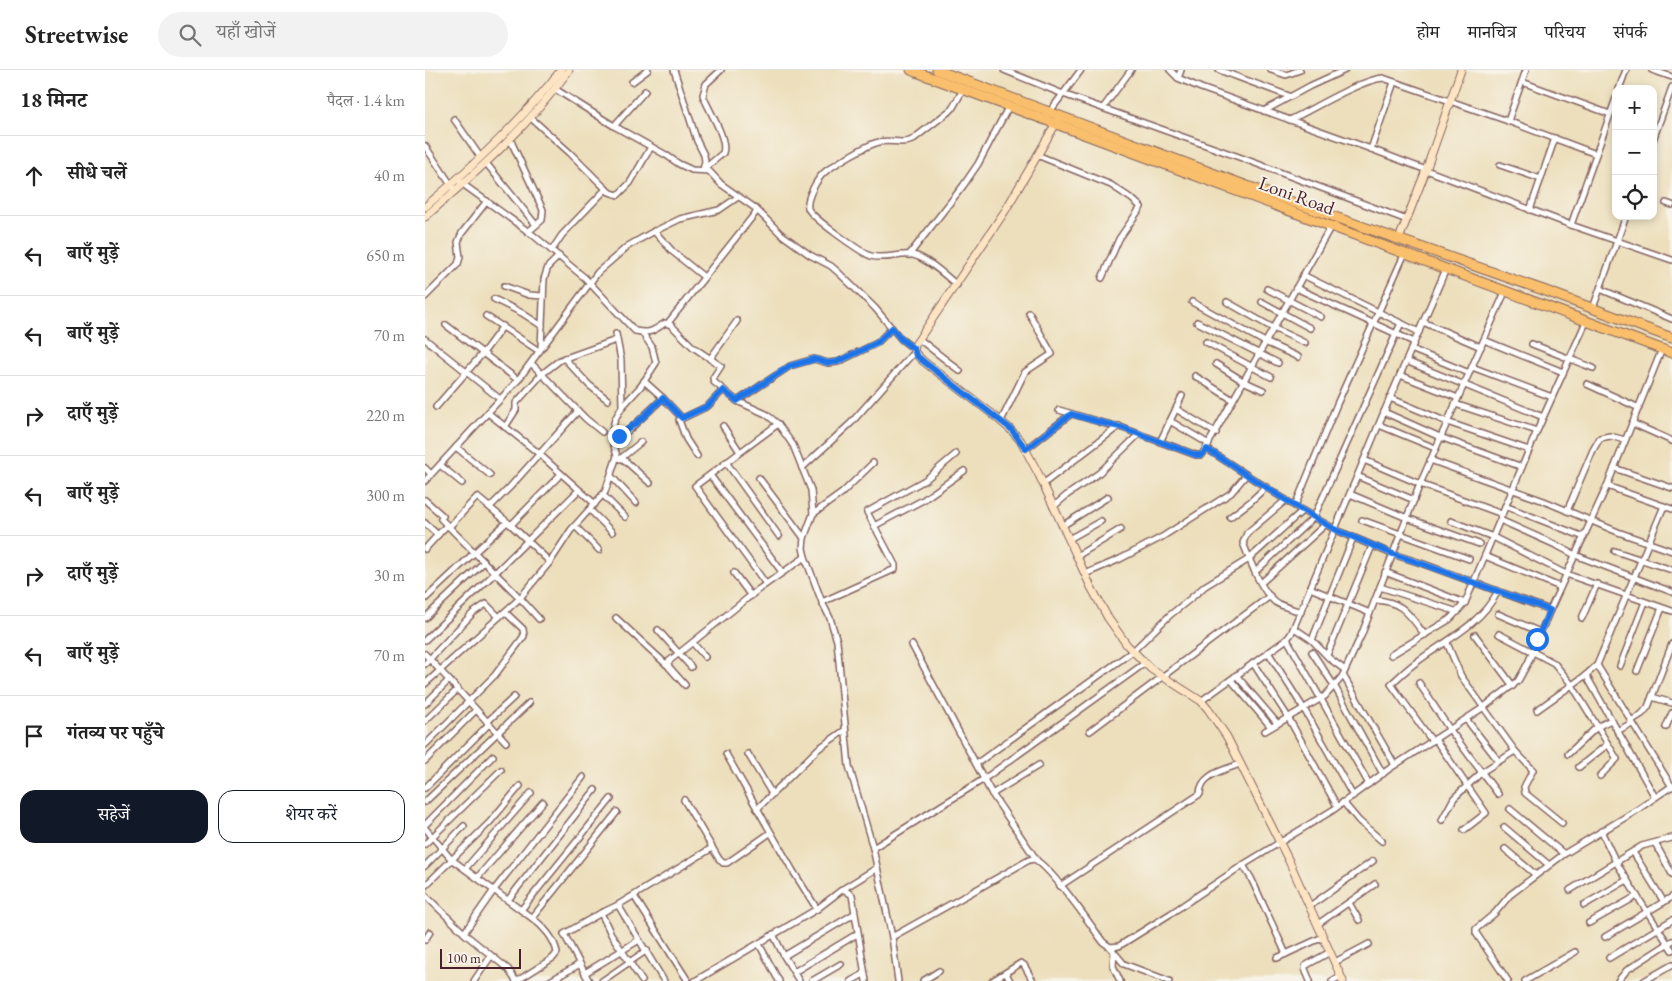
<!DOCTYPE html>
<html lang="hi">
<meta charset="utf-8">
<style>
body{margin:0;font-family:"EB Garamond","Noto Serif Devanagari",serif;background:#f2f2f2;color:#222}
.controls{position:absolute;right:15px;top:15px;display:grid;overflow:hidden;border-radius:10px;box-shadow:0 2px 8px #0003}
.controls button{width:45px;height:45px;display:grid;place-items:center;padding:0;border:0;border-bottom:1px solid #e0e0e0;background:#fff;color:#222;font:25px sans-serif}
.scale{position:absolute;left:15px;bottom:12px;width:81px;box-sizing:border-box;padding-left:5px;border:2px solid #4a1f2b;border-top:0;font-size:14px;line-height:18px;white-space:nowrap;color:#4a1f2b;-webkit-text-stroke:4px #f7f3e8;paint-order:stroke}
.stop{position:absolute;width:15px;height:15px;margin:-11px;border:4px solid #1a73e8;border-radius:50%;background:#fff}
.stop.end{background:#1a73e8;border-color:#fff;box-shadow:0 1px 5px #0008}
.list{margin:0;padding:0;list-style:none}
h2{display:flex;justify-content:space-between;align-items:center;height:65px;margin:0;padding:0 20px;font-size:21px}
h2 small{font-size:16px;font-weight:400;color:#767676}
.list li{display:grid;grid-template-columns:32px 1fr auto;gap:15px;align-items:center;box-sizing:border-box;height:80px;padding:0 20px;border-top:1px solid #e0e0e0}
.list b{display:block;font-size:19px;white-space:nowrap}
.list em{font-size:16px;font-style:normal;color:#767676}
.actions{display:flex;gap:10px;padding:15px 20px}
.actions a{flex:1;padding:11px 0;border:1px solid #111827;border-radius:15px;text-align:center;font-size:18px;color:#111827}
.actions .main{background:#111827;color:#fff}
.icon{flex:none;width:28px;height:28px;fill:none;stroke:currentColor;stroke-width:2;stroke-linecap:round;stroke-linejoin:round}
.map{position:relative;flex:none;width:1247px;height:911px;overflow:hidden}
header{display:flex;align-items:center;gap:30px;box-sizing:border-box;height:70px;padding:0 25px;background:#fff;border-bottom:1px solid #e0e0e0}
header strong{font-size:24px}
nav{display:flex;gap:28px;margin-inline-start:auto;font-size:18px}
.search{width:350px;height:45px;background:#f2f2f2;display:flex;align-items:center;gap:12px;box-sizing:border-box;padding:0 18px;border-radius:28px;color:#767676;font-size:19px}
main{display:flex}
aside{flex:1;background:#fff}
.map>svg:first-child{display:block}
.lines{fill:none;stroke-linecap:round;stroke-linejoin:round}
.street-casing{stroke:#83625e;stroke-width:8}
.secondary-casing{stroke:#83625e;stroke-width:9}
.highway-casing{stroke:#83625e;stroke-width:11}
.street{stroke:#fff;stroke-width:5}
.secondary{stroke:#fde5c4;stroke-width:7}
.highway{stroke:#f9bf6c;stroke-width:9}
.route{stroke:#1a73e8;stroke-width:6}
.labels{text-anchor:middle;stroke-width:4;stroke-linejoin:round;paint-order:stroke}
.street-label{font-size:19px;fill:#4a1f2b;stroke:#f7f3e8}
</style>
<header>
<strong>Streetwise</strong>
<div class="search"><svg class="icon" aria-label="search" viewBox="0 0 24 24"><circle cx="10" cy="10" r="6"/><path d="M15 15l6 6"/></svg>यहाँ खोजें</div>
<nav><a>होम</a><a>मानचित्र</a><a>परिचय</a><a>संपर्क</a></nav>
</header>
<main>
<aside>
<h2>18 मिनट<small>पैदल · 1.4 km</small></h2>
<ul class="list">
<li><svg class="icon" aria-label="ahead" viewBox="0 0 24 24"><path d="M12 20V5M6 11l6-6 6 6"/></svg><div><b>सीधे चलें</b></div><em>40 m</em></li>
<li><svg class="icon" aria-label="left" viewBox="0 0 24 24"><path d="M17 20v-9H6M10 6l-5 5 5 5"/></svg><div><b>बाएँ मुड़ें</b></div><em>650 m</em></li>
<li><svg class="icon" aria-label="left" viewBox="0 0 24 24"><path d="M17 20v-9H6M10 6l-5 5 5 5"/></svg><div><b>बाएँ मुड़ें</b></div><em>70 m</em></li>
<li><svg class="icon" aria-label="right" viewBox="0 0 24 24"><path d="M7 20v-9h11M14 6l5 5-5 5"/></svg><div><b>दाएँ मुड़ें</b></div><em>220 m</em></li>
<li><svg class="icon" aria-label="left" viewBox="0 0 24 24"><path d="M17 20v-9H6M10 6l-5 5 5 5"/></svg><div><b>बाएँ मुड़ें</b></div><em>300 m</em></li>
<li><svg class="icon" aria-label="right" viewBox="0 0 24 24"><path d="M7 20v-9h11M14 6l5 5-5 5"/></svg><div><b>दाएँ मुड़ें</b></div><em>30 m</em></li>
<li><svg class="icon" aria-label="left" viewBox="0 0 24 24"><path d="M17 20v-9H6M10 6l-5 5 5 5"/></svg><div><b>बाएँ मुड़ें</b></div><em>70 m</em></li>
<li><svg class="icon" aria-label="arrive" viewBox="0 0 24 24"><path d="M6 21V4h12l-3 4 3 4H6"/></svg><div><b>गंतव्य पर पहुँचे</b></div></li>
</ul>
<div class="actions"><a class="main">सहेजें</a><a>शेयर करें</a></div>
</aside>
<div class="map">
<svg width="1247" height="911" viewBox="0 0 1247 911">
<rect width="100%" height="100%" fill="#f7f3e8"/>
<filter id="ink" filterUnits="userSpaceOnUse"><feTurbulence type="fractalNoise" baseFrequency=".02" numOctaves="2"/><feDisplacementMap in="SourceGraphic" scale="10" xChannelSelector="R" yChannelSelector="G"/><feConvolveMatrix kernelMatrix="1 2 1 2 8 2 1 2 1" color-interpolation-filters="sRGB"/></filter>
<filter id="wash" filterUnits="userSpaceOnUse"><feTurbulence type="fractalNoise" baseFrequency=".0096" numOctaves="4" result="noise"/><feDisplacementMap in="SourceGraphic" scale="20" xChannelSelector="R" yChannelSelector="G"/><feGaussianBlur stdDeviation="1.12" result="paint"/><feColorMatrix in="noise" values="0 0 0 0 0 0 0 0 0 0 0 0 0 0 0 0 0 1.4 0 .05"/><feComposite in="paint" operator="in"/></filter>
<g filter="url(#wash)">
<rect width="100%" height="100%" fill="#eddfbc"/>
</g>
<g filter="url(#ink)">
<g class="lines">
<g class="street-casing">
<g id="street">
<path d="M249 0 272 71 279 85 280 91 278 100 298 83C303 68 283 40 278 25L281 14 296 0"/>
<polyline points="579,0 638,24 814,87 982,150"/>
<polyline points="745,0 753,8 776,18 946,79 1146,155 1247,190"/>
<polyline points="794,0 864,26"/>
<polyline points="846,0 861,5 875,0"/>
<polyline points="1227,0 1247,7"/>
<polyline points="753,8 756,0"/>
<polyline points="207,12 223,0"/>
<polyline points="1097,12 1185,44"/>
<polyline points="130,19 189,56 241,85 254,94 267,100 284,101 296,114 330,138 356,164 385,185 406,196 414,203 450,238 476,269 489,279"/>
<polyline points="1194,19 1201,0"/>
<polyline points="678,38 706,0"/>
<polyline points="839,41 885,16 920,0"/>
<polyline points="623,44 656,0"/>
<polyline points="106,48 145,83 184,122 193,125 205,113 226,77"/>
<polyline points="29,49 56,88"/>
<path d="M865 50C888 39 935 10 958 8L1083 51 1171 84"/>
<polyline points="1083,51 1101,0"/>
<polyline points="189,56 220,21"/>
<polyline points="85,69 118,140 117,150 103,162"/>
<polyline points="1228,70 1247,17"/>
<polyline points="0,76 30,121"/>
<polyline points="946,79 969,12"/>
<polyline points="612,85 686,115 707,129 716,137 694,169 677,208"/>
<polyline points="61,93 111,155"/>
<polyline points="1075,95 1116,109"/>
<path d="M35 112 108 165 160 208 210 261C225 264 228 261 240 253L246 255 268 277 296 296 288 308 289 312 312 331 341 344 353 354 368 375 386 420 388 444 379 468 378 478 380 487 397 532 405 548 412 571 424 696 448 778 467 867 473 911"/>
<polyline points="1241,133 1247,135"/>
<polyline points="1105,140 1130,68"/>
<polyline points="1146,155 1191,28"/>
<polyline points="229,161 248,182 279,207"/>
<polyline points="127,180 137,165 181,119"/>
<polyline points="484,185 538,116 553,94 584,36"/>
<polyline points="878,205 994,262"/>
<path d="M532 215C521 206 502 188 488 185 474 183 460 190 446 186 437 183 384 146 383 138 381 128 393 107 401 101 412 93 441 75 454 72 465 69 478 75 487 70L527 39 539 18"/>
<polyline points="79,216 104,225 118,226"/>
<polyline points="871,218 989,272"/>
<polyline points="842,219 896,247"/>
<polyline points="1175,219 1247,249"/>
<polyline points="0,227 33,194 35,187 33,172 37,163 62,131"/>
<polyline points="69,229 97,243 117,256"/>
<polyline points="767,232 840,272 873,287"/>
<polyline points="802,232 848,258 880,273"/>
<polyline points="837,232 885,258"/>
<polyline points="1168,238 1201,146"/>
<polyline points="61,246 114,281"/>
<polyline points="772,252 853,293"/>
<polyline points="998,252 1056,277"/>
<polyline points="243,253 332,141"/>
<polyline points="21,255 93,310"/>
<polyline points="0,269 75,329"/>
<polyline points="494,269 535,301"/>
<polyline points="1059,270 1138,302"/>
<polyline points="781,272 846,307"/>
<polyline points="1107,274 1168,298"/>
<polyline points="116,277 119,209 123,197 134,186"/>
<polyline points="986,279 1044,303"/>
<polyline points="139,288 164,315 183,330"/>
<polyline points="285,289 312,251"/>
<polyline points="981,291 1118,347"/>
<polyline points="106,293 161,349 177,362"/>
<polyline points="791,294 818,311 838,320"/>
<polyline points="1047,297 1127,327"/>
<polyline points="975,305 1033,328"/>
<polyline points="770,306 808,330"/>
<polyline points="219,311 238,328 257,348"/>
<polyline points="1162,314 1214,338"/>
<polyline points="965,328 1022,352 1104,380"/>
<polyline points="312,331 365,296 389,289 403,293 413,292 452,273 467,258"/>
<polyline points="1030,334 1112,361"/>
<polyline points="11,337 58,283 78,256"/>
<polyline points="197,337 216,316 231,293 227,277 218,264"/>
<polyline points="751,339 791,363"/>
<polyline points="634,340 678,353 695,357 771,385 777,385 906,156"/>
<polyline points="959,342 1015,367 1097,397"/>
<polyline points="63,343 112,382 170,434"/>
<polyline points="576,351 600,302 627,284 604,243"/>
<polyline points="745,351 784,374"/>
<polyline points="1207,353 1247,371"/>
<polyline points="954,355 1010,378"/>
<polyline points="298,356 315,382"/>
<polyline points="80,357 91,340 91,333 117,304 135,290 191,270"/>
<polyline points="186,365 190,349 197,337 196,290 191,264"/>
<polyline points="735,372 757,326"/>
<polyline points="31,377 65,405"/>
<polyline points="601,379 646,344"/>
<polyline points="782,379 873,438 909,459 967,484 993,492 1125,540"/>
<polyline points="272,386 261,369 254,350 283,336 298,320"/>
<polyline points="197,388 225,413"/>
<polyline points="195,389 216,372"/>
<polyline points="939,390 995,414 1077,444"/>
<polyline points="1005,390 1119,431 1193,462 1247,481"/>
<polyline points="301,392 354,466"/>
<polyline points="15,395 37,413"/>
<polyline points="0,398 6,404"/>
<polyline points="377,398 426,353 489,282"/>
<polyline points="1189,398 1247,418"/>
<polyline points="285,405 357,502"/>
<polyline points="186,406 211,433"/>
<polyline points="932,406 989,430"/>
<polyline points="334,408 379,468"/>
<polyline points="0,411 93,310 173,202 203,176 226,163 255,149 294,140 313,127"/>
<polyline points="618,414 694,356"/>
<polyline points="1182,416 1247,439"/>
<polyline points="925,424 982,448 1054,474"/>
<polyline points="178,425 200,447"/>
<polyline points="0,430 18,446"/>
<path d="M861 430 822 463 818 473C826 492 834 518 850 532 858 537 868 539 876 542"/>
<polyline points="870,436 912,334 980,183"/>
<polyline points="1080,436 1159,467"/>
<polyline points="65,437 85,417 153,341"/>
<polyline points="628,437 642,425 674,403 714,364"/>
<polyline points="165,440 187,462"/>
<polyline points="1142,441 1168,380 1175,368 1185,366 1200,370"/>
<polyline points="388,444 417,423 448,393"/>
<polyline points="805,447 825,432 841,417"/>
<polyline points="16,449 95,528 125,492 146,460 180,422 192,386 186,365 194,366 204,360 238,328"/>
<polyline points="937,450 1044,489"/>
<polyline points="1075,450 1133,476 1150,485 1247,522"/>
<polyline points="1026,451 1068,467 1141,504 1247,541"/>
<polyline points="0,453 13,465"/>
<polyline points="86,455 136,404"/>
<polyline points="150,456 174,480"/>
<polyline points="449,456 498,430 539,401"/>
<polyline points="637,456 683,427"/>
<polyline points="24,457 52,427 86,455 125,492"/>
<polyline points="644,469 676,451"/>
<polyline points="0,479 22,455"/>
<polyline points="1190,481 1247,500"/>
<polyline points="652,486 696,459"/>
<polyline points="1060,486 1135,517"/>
<polyline points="830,502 889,447 976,253"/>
<polyline points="960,502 1040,533"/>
<polyline points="309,503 326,526"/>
<polyline points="660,504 695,489 737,467 806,423 821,405"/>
<polyline points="836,513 901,454"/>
<polyline points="341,514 270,416 353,354"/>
<polyline points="955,517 1033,542"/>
<polyline points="885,518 945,543"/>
<polyline points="0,529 82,452"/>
<path d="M950 530C978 531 984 545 1000 565"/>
<polyline points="397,532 470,499 470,495 442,442 500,410 531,384"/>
<polyline points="1073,544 1115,562"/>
<polyline points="0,548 59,492"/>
<polyline points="191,548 242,595"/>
<polyline points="1157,548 1172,514"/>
<polyline points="869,558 887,570 904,588 920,600"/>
<polyline points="233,560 266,597"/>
<polyline points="1074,564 1129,593 1147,615 1192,689 1175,706"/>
<polyline points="1050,565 1088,616"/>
<polyline points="862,569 944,714"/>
<polyline points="0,570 70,503 154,420"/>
<polyline points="887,570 928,468"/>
<polyline points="268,573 280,587"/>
<polyline points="1022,573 1036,606 1090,681 1108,700 1099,717 1100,723 1137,753"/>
<polyline points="487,575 567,724 611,789"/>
<polyline points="843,582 879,639 928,726"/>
<polyline points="887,582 910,617 958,704"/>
<polyline points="0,584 81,672"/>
<polyline points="902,585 947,476"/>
<polyline points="966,585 1025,549 1040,533 1112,361 1161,252"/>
<polyline points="828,593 863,647 912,736"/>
<polyline points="0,594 48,543 61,534 74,547"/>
<polyline points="1172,595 1247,717"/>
<polyline points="1195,596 1220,532"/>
<polyline points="1212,601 1237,538"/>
<polyline points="811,605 852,653"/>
<polyline points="918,605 970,695"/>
<polyline points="1161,605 1230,727"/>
<polyline points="806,610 846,657"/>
<polyline points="994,613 1025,660 1073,724"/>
<polyline points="0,614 95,528 114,549"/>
<polyline points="260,615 244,597 243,592 334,519 380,487"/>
<polyline points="1227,627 1247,633"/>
<polyline points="776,631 862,569 866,564 959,342 1021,199"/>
<polyline points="0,634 24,610"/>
<polyline points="1112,640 1161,605 1172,595 1239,436"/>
<polyline points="1041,649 1072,689"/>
<polyline points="0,651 33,619"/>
<polyline points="1206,651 1217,644 1223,637 1247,574"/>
<polyline points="62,652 89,627"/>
<polyline points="1241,657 1247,643"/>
<polyline points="665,661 845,526"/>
<polyline points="840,661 900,626 917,607 936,566 995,414 1080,222"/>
<polyline points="1192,661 1207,653"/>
<polyline points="1010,669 1061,743 1039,760"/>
<path d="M1007 671 966 614C974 607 981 600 989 594 1019 571 1055 556 1073 521"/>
<polyline points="0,675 70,605 99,566 98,559 80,542"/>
<polyline points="301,684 368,801 392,839"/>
<polyline points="323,684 347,724"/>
<polyline points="1143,684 1172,657 1186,650"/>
<polyline points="0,691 51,640"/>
<polyline points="551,694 708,581 745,545 765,529 780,516 824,489 877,441"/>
<polyline points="1154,697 1183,674"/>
<polyline points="0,718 64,654"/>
<polyline points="567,724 614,695"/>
<polyline points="259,730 294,789 298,793 302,793 345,763"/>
<polyline points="0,732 104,633"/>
<polyline points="918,732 934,751 957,771"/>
<polyline points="332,739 393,679 420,660"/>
<polyline points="1085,739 1139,784"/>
<polyline points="1017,750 1029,728 1057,702 1090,681"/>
<polyline points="0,755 68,686"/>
<polyline points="1079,757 1124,795"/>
<path d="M0 758 26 789 107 848C118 856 130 869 132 883L128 888 92 911"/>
<polyline points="1176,761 1191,792 1212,826 1247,880"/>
<polyline points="1230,773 1247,804"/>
<polyline points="0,774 76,700"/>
<polyline points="448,778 559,709 720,593"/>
<polyline points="1080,779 1111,805"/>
<polyline points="1208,782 1239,832"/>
<polyline points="818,795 826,808 861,884"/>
<polyline points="0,796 39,756"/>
<polyline points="40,799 106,723"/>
<polyline points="52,808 118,732"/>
<polyline points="0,816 65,752 95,716"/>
<path d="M635 816 775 724C775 704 800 700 815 694"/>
<polyline points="418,819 427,825 441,911"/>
<polyline points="1145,820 1217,776 1247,768"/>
<polyline points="0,825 41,865 83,899 91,911"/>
<polyline points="209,826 263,911"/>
<polyline points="83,830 170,720"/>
<polyline points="924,833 934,850"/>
<polyline points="193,835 239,911"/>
<polyline points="1159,835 1202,810"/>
<polyline points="885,836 948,791"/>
<polyline points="96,840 186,729"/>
<polyline points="176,843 186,864 217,911"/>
<polyline points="107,848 192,742"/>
<polyline points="1164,853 1212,826"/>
<polyline points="893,854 950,814"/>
<polyline points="39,863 69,820 158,707"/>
<polyline points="348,864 359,886 374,911"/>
<path d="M467 867 604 790 609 789C626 797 665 854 678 872L685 877 694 876 745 844 818 795 908 740 964 699 1059 637 1093 611 1103 593 1125 540 1182 416 1237 279"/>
<polyline points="1180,867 1247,827"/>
<polyline points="0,870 5,862"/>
<polyline points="334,874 354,911"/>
<polyline points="685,877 699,894 744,911"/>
<polyline points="689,883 688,896 695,911"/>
<polyline points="359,886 429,844"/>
<polyline points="852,888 898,867"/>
<polyline points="1184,888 1247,850"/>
<polyline points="910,892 944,874"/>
<polyline points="369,902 432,864"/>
<polyline points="160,903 214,870"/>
<polyline points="581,903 585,911"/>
<polyline points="49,911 66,886"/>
<polyline points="125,911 155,894"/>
<polyline points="164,911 139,864 176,843 193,835 287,778"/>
<polyline points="177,911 222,880"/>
<polyline points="270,911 392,839 418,819 452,798"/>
<polyline points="387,911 416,894"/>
<polyline points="426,911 439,904"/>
<polyline points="498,911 514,901"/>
<polyline points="567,911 596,893 599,895 608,911"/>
<polyline points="885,911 880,899 880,896 905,882"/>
<polyline points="907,911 916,906"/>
<polyline points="1083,911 1051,863 1051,859 1070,843 1085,825 1139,784 1209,742 1247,716"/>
<polyline points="1100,911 1150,882"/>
<polyline points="1193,911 1202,900 1247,871"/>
<polyline points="1219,911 1247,895"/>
</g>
</g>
<g class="secondary-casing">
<g id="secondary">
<polyline points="633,50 580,141 490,275 489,282 498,291 566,343 585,359 596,371 614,405 666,517 683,548 702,575 726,599 776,631 783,639 802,667 864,791 918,911"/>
<path d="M0 137C50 95 96 51 136 0"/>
<path d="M0 147C52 102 104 56 144 0"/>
<polyline points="974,169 1001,100 1036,0"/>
</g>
</g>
<g class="highway-casing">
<g id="highway">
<polyline points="486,0 1247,283"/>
<polyline points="512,0 822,116 1121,221 1247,268"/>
</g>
</g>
<use href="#street" class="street"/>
<use href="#secondary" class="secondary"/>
<use href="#highway" class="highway"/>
</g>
</g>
<g class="lines" filter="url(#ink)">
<polyline class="route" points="194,366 215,350 238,328 257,348 283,336 298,320 312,331 365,296 390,289 403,293 412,292 452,273 467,258 476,269 489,279 491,285 498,291 586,359 601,379 646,344 678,353 695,357 771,385 777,385 782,379 870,436 909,459 968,484 992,492 1125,540 1112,569"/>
</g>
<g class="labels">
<g class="street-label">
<text transform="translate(872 125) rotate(20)" y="7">Loni Road</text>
</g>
</g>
</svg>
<div class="controls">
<button>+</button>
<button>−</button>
<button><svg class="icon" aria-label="locate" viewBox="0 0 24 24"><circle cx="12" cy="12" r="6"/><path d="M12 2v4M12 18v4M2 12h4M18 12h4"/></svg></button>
</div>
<div class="scale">100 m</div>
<div class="stop" style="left:1112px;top:569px"></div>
<div class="stop end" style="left:194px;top:366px"></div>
</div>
</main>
